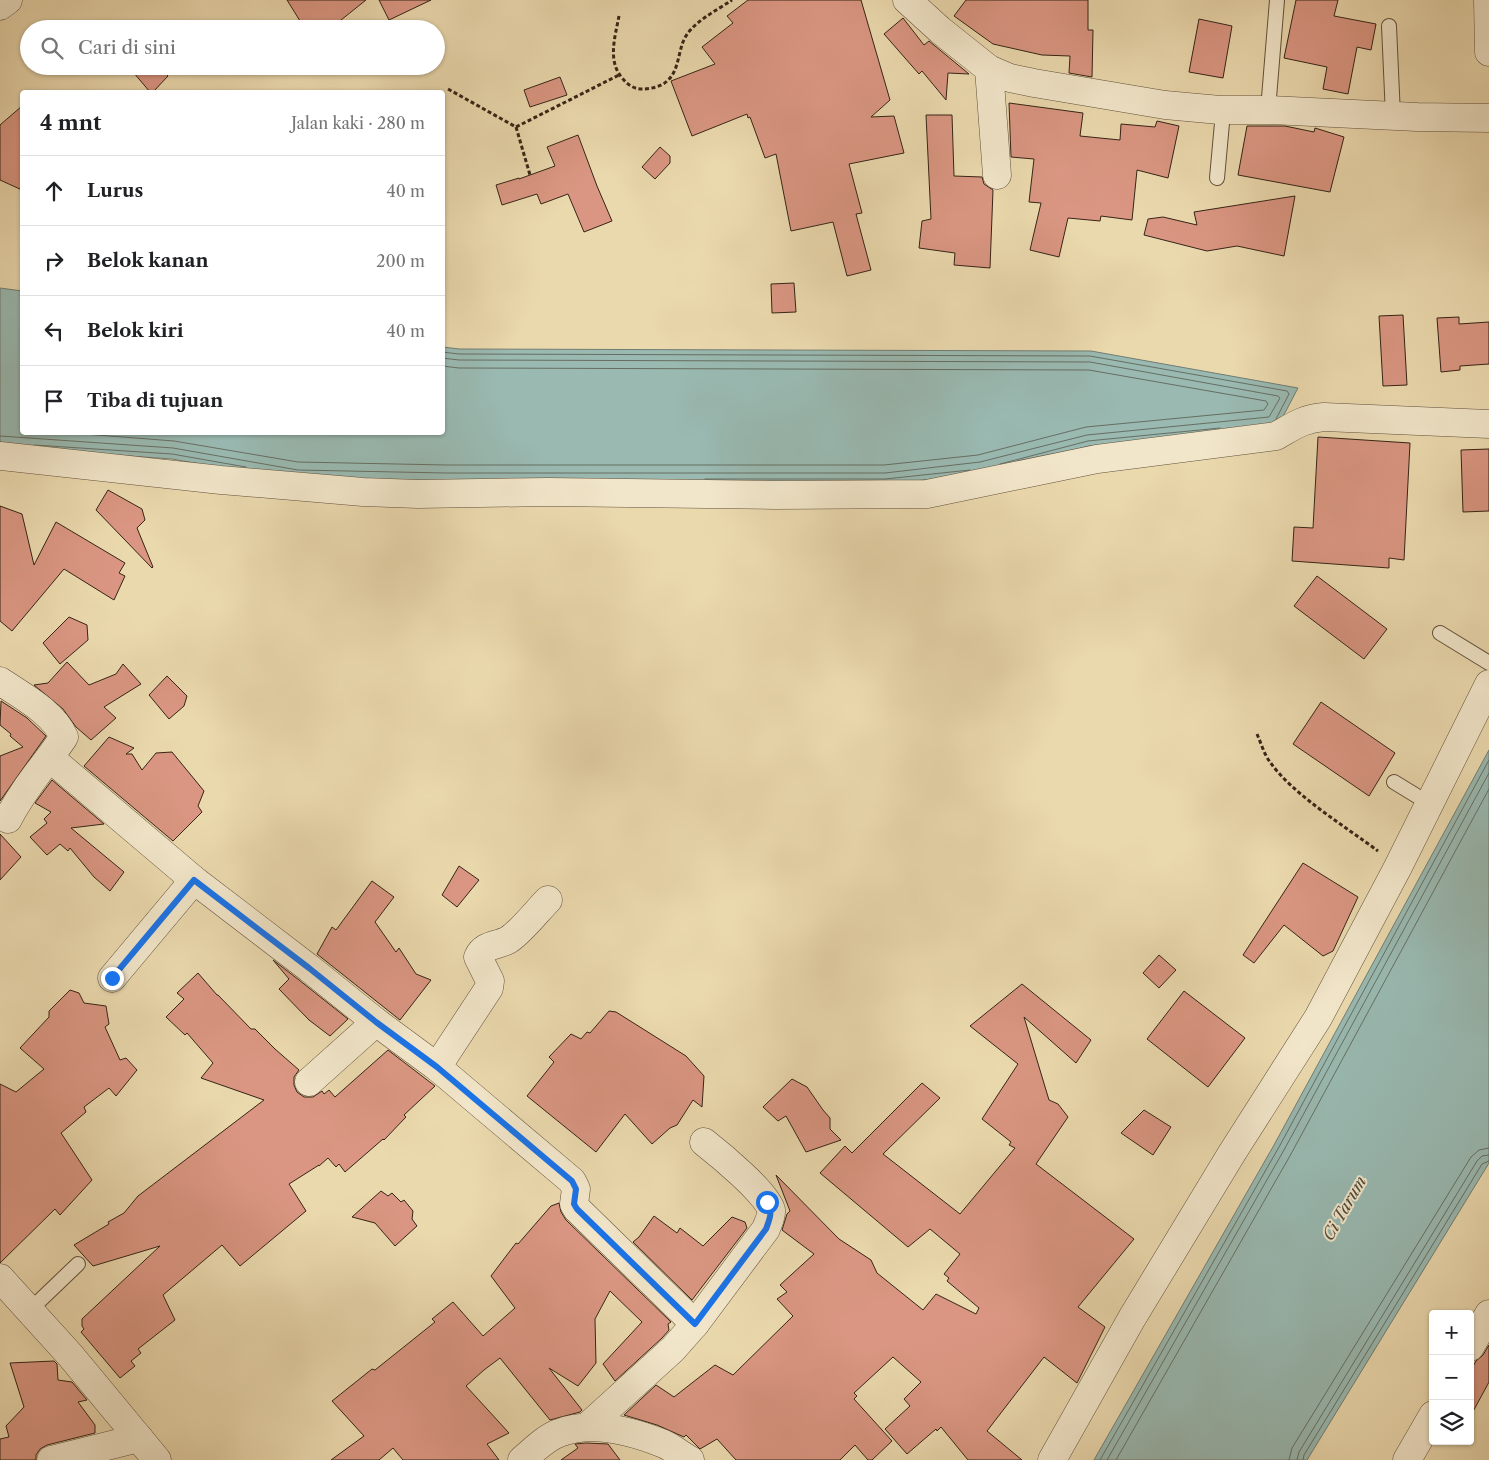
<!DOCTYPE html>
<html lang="id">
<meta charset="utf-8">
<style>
body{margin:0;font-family:"Libre Caslon Text",serif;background:#f2f2f2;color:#202124}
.controls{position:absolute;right:15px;bottom:15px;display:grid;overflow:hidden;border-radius:5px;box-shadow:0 1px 4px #0004}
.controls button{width:45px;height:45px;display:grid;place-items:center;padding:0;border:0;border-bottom:1px solid #e0e0e0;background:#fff;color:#202124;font:25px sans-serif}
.stop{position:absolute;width:15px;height:15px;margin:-11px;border:4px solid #1a73e8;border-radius:50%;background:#fff}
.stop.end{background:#1a73e8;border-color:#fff;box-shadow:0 1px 5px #0008}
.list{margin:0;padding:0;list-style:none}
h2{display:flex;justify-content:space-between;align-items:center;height:65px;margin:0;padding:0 20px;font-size:21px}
h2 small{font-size:16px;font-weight:400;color:#757577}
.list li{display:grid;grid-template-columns:32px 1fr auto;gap:15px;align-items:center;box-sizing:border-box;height:70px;padding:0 20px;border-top:1px solid #e0e0e0}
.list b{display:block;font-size:19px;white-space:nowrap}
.list em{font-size:16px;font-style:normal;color:#757577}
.icon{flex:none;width:28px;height:28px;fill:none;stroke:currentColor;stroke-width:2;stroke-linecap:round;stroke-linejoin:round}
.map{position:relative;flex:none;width:1489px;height:1460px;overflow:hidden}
.search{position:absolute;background:#fff;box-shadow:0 1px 4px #0004;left:20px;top:20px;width:425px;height:55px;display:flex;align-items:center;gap:12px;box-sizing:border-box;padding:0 18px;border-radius:28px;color:#757577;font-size:19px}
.panel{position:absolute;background:#fff;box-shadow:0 1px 4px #0004;left:20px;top:90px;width:425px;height:345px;border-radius:5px}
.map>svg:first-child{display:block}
.water{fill:#99b9b1;stroke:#717d73}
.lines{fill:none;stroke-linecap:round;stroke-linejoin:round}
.shore{stroke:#676e63;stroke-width:1}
.building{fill:#da9682;stroke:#352415}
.lane-casing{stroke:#62513b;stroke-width:16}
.street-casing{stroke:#62513b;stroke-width:29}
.path{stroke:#352415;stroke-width:3;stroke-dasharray:4 2.5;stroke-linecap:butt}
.lane{stroke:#f2e6ca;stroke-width:14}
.street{stroke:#f2e6ca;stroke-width:28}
.route{stroke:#1a73e8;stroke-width:6}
.labels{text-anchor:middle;stroke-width:4;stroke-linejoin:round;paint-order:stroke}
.water-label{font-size:16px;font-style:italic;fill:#4e493c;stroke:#f2e6ca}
</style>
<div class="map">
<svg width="1489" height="1460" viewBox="0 0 1489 1460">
<rect width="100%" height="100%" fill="#ebd9ae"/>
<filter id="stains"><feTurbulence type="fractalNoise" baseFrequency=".004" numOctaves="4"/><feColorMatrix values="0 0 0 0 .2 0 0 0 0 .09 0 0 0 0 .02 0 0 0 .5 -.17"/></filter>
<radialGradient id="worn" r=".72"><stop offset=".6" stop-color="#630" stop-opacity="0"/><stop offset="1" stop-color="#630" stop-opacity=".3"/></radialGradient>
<g class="water">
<polygon points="0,288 22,291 22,432 442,432 443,347 459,349 1091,351 1298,388 1277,428 1089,446 982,474 885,484 296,481 172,459 0,447"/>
<polygon points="1489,750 1489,1163 1307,1460 1094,1460 1274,1145"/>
</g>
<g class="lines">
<g class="shore">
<polyline points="442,352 459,354 1090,356 1287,391 1289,394 1276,419"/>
<polyline points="58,432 174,441 298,462 446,465 884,465 978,455 1086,427 1264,410 1268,404 1266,401 1089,370 459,368 442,366"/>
<polyline points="0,436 173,448 298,470 446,473 885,473 980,462 1087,435 1269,417 1280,398 1278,396 1090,362 459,360 442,358"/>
<polyline points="34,445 172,454 246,467"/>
<polyline points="1000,464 1088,441 1220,428"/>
<polyline points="705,479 885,479 970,470"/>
<polyline points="1100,1460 1279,1147 1489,760"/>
<polyline points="1107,1460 1284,1150 1489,773"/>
<polyline points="1116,1460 1291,1154 1489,789"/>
<polyline points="1289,1460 1292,1448 1471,1157 1479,1150 1489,1148"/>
<polyline points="1297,1460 1299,1452 1477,1161 1482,1156 1489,1155"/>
<polyline points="1303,1460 1304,1455 1482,1164 1489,1161"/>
</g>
</g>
<g class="building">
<polygon points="287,0 366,0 336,24 335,23 326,29 305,29"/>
<polygon points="379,0 431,0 389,20"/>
<polygon points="748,0 861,0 890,100 871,117 894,116 904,153 849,164 862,213 856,214 871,270 847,276 833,222 791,231 776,154 765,158 750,117 748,118 747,114 692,136 671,81 715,64 702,47 733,23 727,16"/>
<polygon points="966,0 1088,0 1088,30 1093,30 1092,77 1069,73 1070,56 1042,55 993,44 954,16"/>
<polygon points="1296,0 1338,0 1334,16 1376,24 1371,50 1357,47 1348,94 1323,89 1327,67 1284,58"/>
<polygon points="903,18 924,45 929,41 969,74 948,73 946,100 922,71 919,74 884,34"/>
<polygon points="1199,19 1232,26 1223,78 1189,72"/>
<polygon points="128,66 159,66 168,76 153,92 150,92"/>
<polygon points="560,77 567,95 530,107 524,90"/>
<polygon points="1009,103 1083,113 1080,136 1120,140 1121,124 1155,127 1157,121 1179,126 1168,178 1137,170 1132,220 1101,216 1100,221 1068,218 1059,257 1030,250 1041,203 1029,202 1034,159 1011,157"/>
<polygon points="22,106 22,190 0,180 0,125"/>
<polygon points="926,115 952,115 954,176 982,177 984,184 993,190 990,268 954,265 955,253 919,248 922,221 931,219"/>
<polygon points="1247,126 1285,126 1314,132 1315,128 1344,137 1330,192 1238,175"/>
<polygon points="578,135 597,186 612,221 584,232 568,194 541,204 537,194 502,205 496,185 519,178 519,179 555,166 547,147"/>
<polygon points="660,147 670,156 670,163 655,179 642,167"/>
<polygon points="1295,196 1284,256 1237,246 1207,251 1144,235 1148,219 1163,217 1197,225 1194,212"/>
<polygon points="794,283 796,312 772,313 771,284"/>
<polygon points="1403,315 1407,385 1383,386 1379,316"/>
<polygon points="1459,317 1459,324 1489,322 1489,364 1460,366 1460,370 1441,372 1437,318"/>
<polygon points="1318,437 1410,443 1404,560 1389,558 1389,568 1292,561 1294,527 1313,528"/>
<polygon points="1489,449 1489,511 1463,512 1461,450"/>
<polygon points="108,490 142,509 145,520 137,528 153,567 152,568 96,510"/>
<polygon points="0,506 22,514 34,565 56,522 125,563 119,573 125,576 114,600 64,569 12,631 0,621"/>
<polygon points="1317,576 1387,629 1364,659 1294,606"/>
<polygon points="69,617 87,625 88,640 60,664 43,643"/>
<polygon points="67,662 89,685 116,674 123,664 141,684 104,707 116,718 91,740 76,727 63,709 34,685 48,683"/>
<polygon points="167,676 187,696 184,706 169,719 149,695"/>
<polygon points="1,701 27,718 46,736 0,801 0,756 23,747 10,736 11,734 0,725"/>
<polygon points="1321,702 1395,753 1369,796 1293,744"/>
<polygon points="109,737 134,748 126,754 132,754 142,770 156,753 172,752 204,791 198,806 202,812 173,841 84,766"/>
<polygon points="52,780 104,824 71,828 124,872 110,891 94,877 70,848 68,851 60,844 47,855 30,837 47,823 44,819 51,812 35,803"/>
<polygon points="0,834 21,857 0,880"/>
<polygon points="1303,863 1358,897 1333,951 1323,956 1284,925 1254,963 1243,955"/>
<polygon points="459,866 479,880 457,907 442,895"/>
<polygon points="372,881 394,897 375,922 396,952 399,948 416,974 431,980 400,1020 317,954 332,927 336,930"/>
<polygon points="1159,955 1176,970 1159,988 1143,973"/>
<polygon points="273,960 299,980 348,1019 330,1036 309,1020 279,989 289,979"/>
<polygon points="198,973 217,995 218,995 251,1029 255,1029 275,1049 299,1070 294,1077 294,1085 297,1092 304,1097 313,1097 322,1091 324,1094 329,1090 335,1097 388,1050 435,1086 404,1115 406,1117 384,1140 383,1139 345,1172 339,1164 336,1167 328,1158 319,1166 319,1165 289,1184 306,1211 240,1266 222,1245 163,1295 175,1320 138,1349 141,1353 131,1361 135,1366 120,1378 81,1332 84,1329 82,1326 82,1319 160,1246 93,1266 74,1245 109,1224 108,1222 124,1213 138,1196 264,1100 201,1078 213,1063 187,1033 185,1035 166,1017 184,999 177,993"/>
<polygon points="1022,984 1091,1040 1076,1063 1024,1017 1049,1100 1058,1104 1068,1117 1036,1164 1134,1239 1078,1307 1105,1327 1077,1383 1044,1357 987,1431 1022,1460 968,1460 941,1427 937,1431 936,1429 907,1454 885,1429 910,1406 904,1399 921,1382 893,1357 854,1393 857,1396 854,1399 892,1441 872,1460 868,1460 855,1445 840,1460 736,1460 717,1439 700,1449 686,1435 684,1437 657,1425 624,1415 656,1385 674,1397 715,1365 733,1375 793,1316 777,1299 787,1292 780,1285 814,1254 782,1230 787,1214 790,1211 776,1175 839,1239 871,1260 877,1273 923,1310 936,1294 976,1314 979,1308 947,1281 949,1278 944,1274 960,1254 930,1229 908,1247 820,1173 845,1146 852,1153 922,1083 940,1098 883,1154 960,1214 1015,1148 1009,1145 1011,1142 982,1119 1018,1064 970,1026"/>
<polygon points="70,990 79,993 84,1003 106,1006 109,1024 105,1027 120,1060 126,1058 137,1070 116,1096 109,1088 84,1107 86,1112 61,1133 92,1180 60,1215 55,1209 0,1263 0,1084 16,1092 44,1069 20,1048 49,1017 49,1011"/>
<polygon points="1184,991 1245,1038 1208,1087 1147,1039"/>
<polygon points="609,1011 616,1012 686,1056 704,1076 702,1107 693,1100 677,1125 670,1128 652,1144 625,1114 596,1152 527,1096 554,1062 549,1057 571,1034 581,1039 587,1032 590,1033"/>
<polygon points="792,1079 807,1087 823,1110 830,1118 830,1129 841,1140 806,1152 786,1116 778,1121 763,1107"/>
<polygon points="1144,1110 1171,1127 1153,1155 1121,1133"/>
<polygon points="381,1191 388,1196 392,1193 401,1202 404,1200 413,1211 412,1219 417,1226 395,1246 375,1223 352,1217"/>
<polygon points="559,1203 561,1212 566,1220 671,1322 668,1324 669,1330 662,1338 615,1381 603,1364 642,1322 610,1291 595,1319 596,1363 578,1386 549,1368 582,1410 580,1412 550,1420 500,1358 484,1370 466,1386 509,1433 487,1444 499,1460 403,1460 393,1448 379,1460 331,1460 364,1436 332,1401 372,1369 375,1370 435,1322 432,1319 453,1302 483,1336 515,1308 491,1276 516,1243 518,1244 551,1206"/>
<polygon points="654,1216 677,1233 680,1228 703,1246 732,1217 745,1222 747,1228 692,1300 633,1242 639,1237"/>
<polygon points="1489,1345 1489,1382 1470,1417 1470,1372 1476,1361 1483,1355"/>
<polygon points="54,1361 57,1364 58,1380 72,1382 87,1400 78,1402 95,1425 95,1433 47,1445 40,1449 36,1455 36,1460 0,1460 0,1439 9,1437 6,1426 24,1407 10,1363"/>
<polygon points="586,1443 608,1444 620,1460 561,1460 578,1448 575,1444"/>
</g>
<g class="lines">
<g class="lane-casing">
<g id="lane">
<polyline points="1389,26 1393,116"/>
<polyline points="1268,110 1277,0"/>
<polyline points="1217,178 1222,123 1220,110"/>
<polyline points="1440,633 1489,663"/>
<polyline points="1394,782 1430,804"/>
<polyline points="30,1310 78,1264"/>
</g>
</g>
<g class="street-casing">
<g id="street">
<polyline points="907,0 940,30 989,69 1010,78 1034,83 1165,105 1220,110 1268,110 1417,117 1489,118"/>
<polyline points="1488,0 1489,52"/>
<polyline points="0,6 8,0"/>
<polyline points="989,69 997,175"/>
<path d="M0 456 221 480 363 492 418 494 549 492 776 495 927 494 1097 459 1276 436C1294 426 1302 419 1324 417L1489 424"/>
<path d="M0 681C22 696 53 712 64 737 45 765 23 789 8 819"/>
<polyline points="50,758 194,880 309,968 376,1022 437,1067 572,1181 576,1189 574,1204 577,1209 695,1324 673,1349 588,1426"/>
<polyline points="112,978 194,880"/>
<path d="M437 1067 489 988 490 981 478 957C484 944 497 946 508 940 519 934 538 910 548 900"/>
<polyline points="309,1082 376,1022"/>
<polyline points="0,1278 70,1355 157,1460"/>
<path d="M695 1324 766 1229C768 1223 772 1216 771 1210 768 1194 718 1153 704 1142"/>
<polyline points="1470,1347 1489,1314"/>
<polyline points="51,1460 139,1438"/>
<path d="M522 1460C533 1451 545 1438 559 1433 592 1420 632 1431 664 1444 673 1448 681 1455 690 1460"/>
<polyline points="1052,1460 1132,1318 1232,1153 1318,1018 1398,867 1489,684"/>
<polyline points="1407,1460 1433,1415"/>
</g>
</g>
<g class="path">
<path d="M619 16C615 37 607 62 623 79 628 85 634 89 642 89 650 89 661 87 667 81 678 72 678 55 683 42 690 23 716 11 732 0"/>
<polyline points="448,89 516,127 619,75"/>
<polyline points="516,127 530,175"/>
<path d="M1257 734C1261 743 1264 754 1270 762 1292 794 1346 827 1378 851"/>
</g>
<use href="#lane" class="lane"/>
<use href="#street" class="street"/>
</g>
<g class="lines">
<path class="route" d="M112 978 194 880 309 968 376 1022 437 1067 572 1181 576 1189 574 1204 577 1209 695 1324 766 1229C770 1218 773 1212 767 1202"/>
</g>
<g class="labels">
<g class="water-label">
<text transform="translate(1344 1208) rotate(-60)" y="6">Ci Tarum</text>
</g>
</g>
<rect width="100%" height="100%" filter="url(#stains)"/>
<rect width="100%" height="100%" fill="url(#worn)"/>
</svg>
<div class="controls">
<button>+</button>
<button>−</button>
<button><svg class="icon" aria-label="layers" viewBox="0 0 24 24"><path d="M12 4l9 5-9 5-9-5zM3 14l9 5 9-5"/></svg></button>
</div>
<div class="stop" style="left:767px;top:1202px"></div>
<div class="stop end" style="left:112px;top:978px"></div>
<div class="search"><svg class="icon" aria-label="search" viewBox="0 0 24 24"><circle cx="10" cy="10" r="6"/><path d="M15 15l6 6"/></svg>Cari di sini</div>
<section class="panel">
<h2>4 mnt<small>Jalan kaki · 280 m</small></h2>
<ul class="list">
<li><svg class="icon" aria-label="ahead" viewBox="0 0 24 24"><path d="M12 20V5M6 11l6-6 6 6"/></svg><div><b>Lurus</b></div><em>40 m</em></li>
<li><svg class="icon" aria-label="right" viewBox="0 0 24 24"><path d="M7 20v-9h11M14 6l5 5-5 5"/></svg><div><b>Belok kanan</b></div><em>200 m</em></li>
<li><svg class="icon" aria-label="left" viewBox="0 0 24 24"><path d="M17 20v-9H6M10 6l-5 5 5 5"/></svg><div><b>Belok kiri</b></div><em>40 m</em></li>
<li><svg class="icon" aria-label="arrive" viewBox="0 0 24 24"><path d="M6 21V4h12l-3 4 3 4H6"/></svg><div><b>Tiba di tujuan</b></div></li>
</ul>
</section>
</div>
